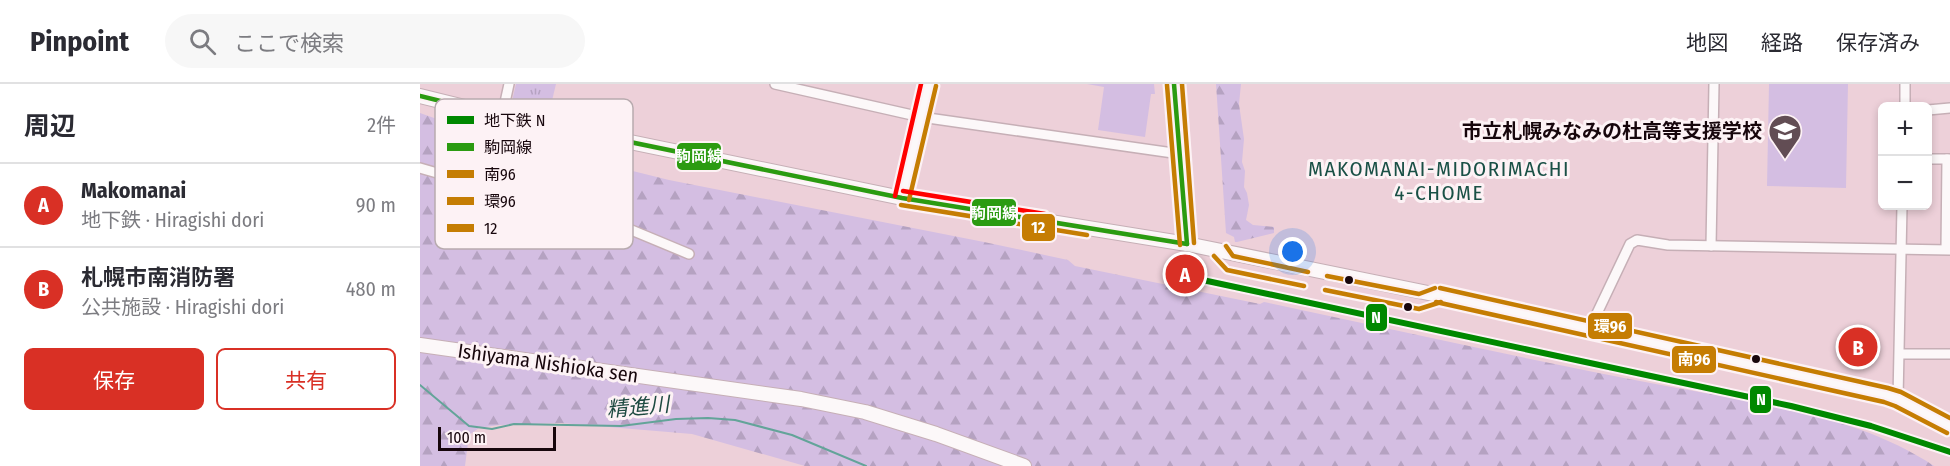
<!DOCTYPE html>
<html lang="ja">
<meta charset="utf-8">
<style>
body{margin:0;font-family:"Fira Sans Condensed","Noto Sans JP",sans-serif;background:#f7f7f7;color:#2b2b33}
.controls{position:absolute;right:18px;top:18px;display:grid;overflow:hidden;border-radius:9px;box-shadow:0 3px 9px #0003}
.controls button{width:54px;height:54px;display:grid;place-items:center;padding:0;border:0;border-bottom:2px solid #e1e1e2;background:#fff;color:#2b2b33;font:30px sans-serif}
.scale{position:absolute;left:18px;bottom:15px;width:118px;box-sizing:border-box;padding-left:6px;border:3px solid #17060c;border-top:0;font-size:16px;line-height:21px;white-space:nowrap;color:#17060c;-webkit-text-stroke:4px #fdf2f5;paint-order:stroke}
.you{position:absolute;left:873px;top:168px;width:21px;height:21px;margin:-15px;border:4px solid #fff;border-radius:50%;background:#1a73e8;box-shadow:0 0 0 9px #1a73e833}
.badge{display:grid;place-items:center;width:39px;height:39px;border-radius:50%;background:#d93025;color:#fff;font-size:20px;font-weight:700}
.pin{position:absolute;translate:-50% -50%;border:3px solid #fff;box-shadow:0 2px 6px #0006}
.list{margin:0;padding:0;list-style:none}
h2{display:flex;justify-content:space-between;align-items:center;height:78px;margin:0;padding:0 24px;font-size:26px}
h2 small{font-size:20px;font-weight:400;color:#7c7c81}
.list li{display:grid;grid-template-columns:39px 1fr auto;gap:18px;align-items:center;box-sizing:border-box;height:84px;padding:0 24px;border-top:2px solid #e1e1e2}
.list b{display:block;font-size:22px;white-space:nowrap}
.list p{margin:0;font-size:20px;white-space:nowrap;color:#7c7c81}
.list em{font-size:20px;font-style:normal;color:#7c7c81}
.actions{display:flex;gap:12px;padding:18px 24px}
.actions a{flex:1;padding:14px 0;border:2px solid #d93025;border-radius:9px;text-align:center;font-size:21px;color:#d93025}
.actions .main{background:#d93025;color:#fff}
.icon{flex:none;width:33px;height:33px;fill:none;stroke:currentColor;stroke-width:2;stroke-linecap:round;stroke-linejoin:round}
.map{position:relative;flex:none;width:1530px;height:382px;overflow:hidden}
header{display:flex;align-items:center;gap:36px;box-sizing:border-box;height:84px;padding:0 30px;background:#fff;border-bottom:2px solid #e1e1e2}
header strong{font-size:28px}
nav{display:flex;gap:33px;margin-inline-start:auto;font-size:21px}
.search{width:420px;height:54px;background:#f7f7f7;display:flex;align-items:center;gap:15px;box-sizing:border-box;padding:0 21px;border-radius:33px;color:#7c7c81;font-size:22px}
main{display:flex}
aside{flex:1;background:#fff}
.map>svg:first-child{display:block}
.forest{fill:url(#forest-firs)}
.park{fill:url(#park-tufts)}
.pitch{fill:#d4bee2}
.lines{fill:none;stroke-linecap:round;stroke-linejoin:round}
.stream{stroke:#63a499;stroke-width:2}
.street-casing{stroke:#c6afb6;stroke-width:12}
.secondary-casing{stroke:#c6afb6;stroke-width:16}
.street{stroke:#fcf8f9;stroke-width:9}
.secondary{stroke:#fcf8f9;stroke-width:14}
.bus-1-casing{stroke:#fdf2f5;stroke-width:9}
.bus-2-casing{stroke:#fdf2f5;stroke-width:9}
.bus-3-casing{stroke:#fdf2f5;stroke-width:9}
.bus-4-casing{stroke:#fdf2f5;stroke-width:9}
.bus-5-casing{stroke:#fdf2f5;stroke-width:9}
.bus-1{stroke:#2b9b11;stroke-width:4.5}
.bus-2{stroke:#c57d03;stroke-width:4.5}
.bus-3{stroke:#c57d03;stroke-width:4.5}
.bus-4{stroke:#c57d03;stroke-width:4.5}
.bus-5{stroke:#f00;stroke-width:4.5}
.metro-1-casing{stroke:#fdf2f5;stroke-width:10}
.metro-1{stroke:#080;stroke-width:6}
.bus-dot{fill:#17060c;stroke:#fdf2f5;stroke-width:2}
.labels{text-anchor:middle;stroke-width:6;stroke-linejoin:round;paint-order:stroke}
.poi-label{font-size:20px;font-weight:bold;fill:#17060c;stroke:#fdf2f5;text-anchor:end}
.street-label{font-size:20px;fill:#17060c;stroke:#fdf2f5}
.neighbourhood-label{font-size:21px;letter-spacing:1.5px;fill:#1a5046;stroke:#fdf2f5}
.water-label{font-size:21px;font-style:italic;fill:#1e4a41;stroke:#fdf2f5}
.key{fill:#fdf2f5;stroke:#b8abaf;stroke-width:1.5}
.key-label{font-size:16px;fill:#17060c}
.line-badge{stroke:#fdf2f5;stroke-width:2}
.badge-label{font-size:16px;text-anchor:middle;font-weight:bold;fill:#fff}
</style>
<header>
<strong>Pinpoint</strong>
<div class="search"><svg class="icon" aria-label="search" viewBox="0 0 24 24"><circle cx="10" cy="10" r="6"/><path d="M15 15l6 6"/></svg>ここで検索</div>
<nav><a>地図</a><a>経路</a><a>保存済み</a></nav>
</header>
<main>
<aside>
<h2>周辺<small>2件</small></h2>
<ul class="list">
<li><span class="badge">A</span><div><b>Makomanai</b><p>地下鉄 · Hiragishi dori</p></div><em>90 m</em></li>
<li><span class="badge">B</span><div><b>札幌市南消防署</b><p>公共施設 · Hiragishi dori</p></div><em>480 m</em></li>
</ul>
<div class="actions"><a class="main">保存</a><a>共有</a></div>
</aside>
<div class="map">
<svg width="1530" height="382" viewBox="0 0 1530 382">
<defs>
<pattern id="forest-firs" width="22" height="20" patternUnits="userSpaceOnUse" patternTransform="scale(1.5)"><rect width="22" height="20" fill="#d4bee2"/><path d="M5 1l3.5 6h-7zM16 11l3.5 6h-7z" fill="#b5a2c1"/></pattern>
<pattern id="park-tufts" width="24" height="20" patternUnits="userSpaceOnUse" patternTransform="scale(1.5)"><rect width="24" height="20" fill="#d4bee2"/><path d="M3 7l-1-3M5 7V3M7 7l1-3M15 17l-1-3M17 17v-4M19 17l1-3" fill="none" stroke="#b5a2c1"/></pattern>
</defs>
<rect width="100%" height="100%" fill="#edd0d9"/>
<g class="forest">
<polygon points="796,0 821,0 819,20 824,55 822,78 825,87 824,103 827,109 829,121 826,136 833,141 854,143 854,149 817,158 815,158 814,153 806,149"/>
<path d="M0 29 48 46 249 96 564 158 648 176 655 182 840 220 844 218C976 246 1108 276 1241 301 1331 318 1436 330 1514 382H385L272 350 141 339 79 341 59 344 49 351 45 382H0Z"/>
</g>
<polygon class="park" points="96,0 136,0 129,29 96,22 92,17"/>
<g class="pitch">
<polygon points="667,0 734,0 735,10 728,10 731,10 725,53 678,46 684,3"/>
<polygon points="1349,0 1428,0 1426,104 1347,102"/>
</g>
<g class="lines">
<polyline class="stream" points="0,301 49,342 72,345 94,340 201,342 256,335 288,334 315,336 372,351 446,382"/>
<g class="street-casing">
<g id="street">
<polyline points="355,0 501,33 760,70"/>
<polyline points="1485,22 1485,0"/>
<polyline points="1508,26 1530,24"/>
<polyline points="82,32 89,0"/>
<polyline points="1508,75 1530,75"/>
<polyline points="0,84 31,93 144,118 269,170"/>
<polyline points="1291,162 1294,0"/>
<polyline points="1526,165 1527,75"/>
<polyline points="1170,244 1210,160 1217,156 1248,161 1530,166"/>
<polyline points="1480,270 1530,270"/>
<polyline points="1478,315 1482,122"/>
</g>
</g>
<g class="secondary-casing">
<g id="secondary">
<polyline points="754,0 767,160"/>
<polyline points="0,12 69,29 482,114 767,160 1013,210 1466,311 1478,315 1530,342"/>
<polyline points="482,114 509,0"/>
<polyline points="0,261 381,315 445,328 516,350 604,382"/>
</g>
</g>
<use href="#street" class="street"/>
<use href="#secondary" class="secondary"/>
<g class="bus-1-casing">
<g id="bus-1">
<polyline points="754,0 767,160"/>
<polyline points="0,12 69,29 482,114 767,160"/>
</g>
</g>
<g class="bus-2-casing">
<g id="bus-2">
<polyline points="747,1 760,161"/>
<polyline points="794,172 807,186 884,202"/>
<polyline points="905,206 999,225 1021,218"/>
<polyline points="1016,218 1464,318 1475,322 1527,349"/>
</g>
</g>
<g class="bus-3-casing">
<g id="bus-3">
<polyline points="762,0 774,159"/>
<polyline points="806,162 813,172 888,188"/>
<polyline points="907,192 999,210 1015,204"/>
<polyline points="1020,204 1468,304 1481,308 1530,334"/>
</g>
</g>
<g class="bus-4-casing">
<g id="bus-4">
<polyline points="489,116 516,2"/>
<polyline points="481,121 667,151"/>
</g>
</g>
<g class="bus-5-casing">
<g id="bus-5">
<polyline points="483,107 625,130"/>
<polyline points="475,112 501,0"/>
</g>
</g>
<use href="#bus-1" class="bus-1"/>
<use href="#bus-2" class="bus-2"/>
<use href="#bus-3" class="bus-3"/>
<use href="#bus-4" class="bus-4"/>
<use href="#bus-5" class="bus-5"/>
<g class="metro-1-casing">
<polyline id="metro-1" points="764,192 1371,322 1451,342 1530,368"/>
</g>
<use href="#metro-1" class="metro-1"/>
</g>
<defs>
<g id="school-pin" transform="scale(1.725)"><path d="M0 17L-7.5 6A9.5 9.5 0 1 1 7.5 6Z" fill="#624d54" stroke="#fdf2f5"/><path d="M0-5L7-2L0 1L-7-2ZM-4 1L0 2.5L4 1V4Q0 6-4 4Z" fill="#fff"/></g>
</defs>
<g fill-rule="evenodd">
<use href="#school-pin" x="1365" y="47"/>
</g>
<g class="bus-dot">
<circle cx="929" cy="196" r="5"/>
<circle cx="988" cy="223" r="5"/>
<circle cx="1336" cy="275" r="5"/>
</g>
<g class="labels">
<g class="poi-label">
<text x="1342" y="54">市立札幌みなみの杜高等支援学校</text>
</g>
<g class="street-label">
<text transform="translate(128 279) rotate(8)" y="7">Ishiyama Nishioka sen</text>
</g>
<g class="neighbourhood-label">
<text x="1019" y="92">MAKOMANAI-MIDORIMACHI<tspan x="1019" dy="24">4-CHOME</tspan></text>
</g>
<g class="water-label">
<text transform="translate(218 323) rotate(-5)" y="7">精進川</text>
</g>
</g>
<rect x="15" y="15" width="198" height="150" rx="9" class="key"/>
<rect x="27" y="32" width="27" height="8" fill="#080"/>
<rect x="27" y="59" width="27" height="8" fill="#2b9b11"/>
<rect x="27" y="86" width="27" height="8" fill="#c57d03"/>
<rect x="27" y="113" width="27" height="8" fill="#c57d03"/>
<rect x="27" y="140" width="27" height="8" fill="#c57d03"/>
<g class="key-label">
<text x="64" y="42">地下鉄 N</text>
<text x="64" y="69">駒岡線</text>
<text x="64" y="96">南96</text>
<text x="64" y="123">環96</text>
<text x="64" y="150">12</text>
</g>
<g class="line-badge">
<rect x="256" y="58" width="46" height="29" rx="6" fill="#2b9b11"/>
<rect x="551" y="114" width="46" height="29" rx="6" fill="#2b9b11"/>
<rect x="601" y="129" width="35" height="29" rx="6" fill="#c57d03"/>
<rect x="945" y="219" width="23" height="29" rx="6" fill="#080"/>
<rect x="1167" y="228" width="46" height="28" rx="6" fill="#c57d03"/>
<rect x="1251" y="261" width="46" height="29" rx="6" fill="#c57d03"/>
<rect x="1329" y="301" width="23" height="29" rx="6" fill="#080"/>
</g>
<g class="badge-label">
<text x="279" y="78">駒岡線</text>
<text x="574" y="135">駒岡線</text>
<text x="618" y="149">12</text>
<text x="956" y="239">N</text>
<text x="1190" y="248">環96</text>
<text x="1274" y="281">南96</text>
<text x="1341" y="321">N</text>
</g>
</svg>
<div class="controls">
<button>+</button>
<button>−</button>
</div>
<div class="scale">100 m</div>
<div class="you"></div>
<div class="pin badge" style="left:765px;top:190px">A</div>
<div class="pin badge" style="left:1438px;top:263px">B</div>
</div>
</main>
